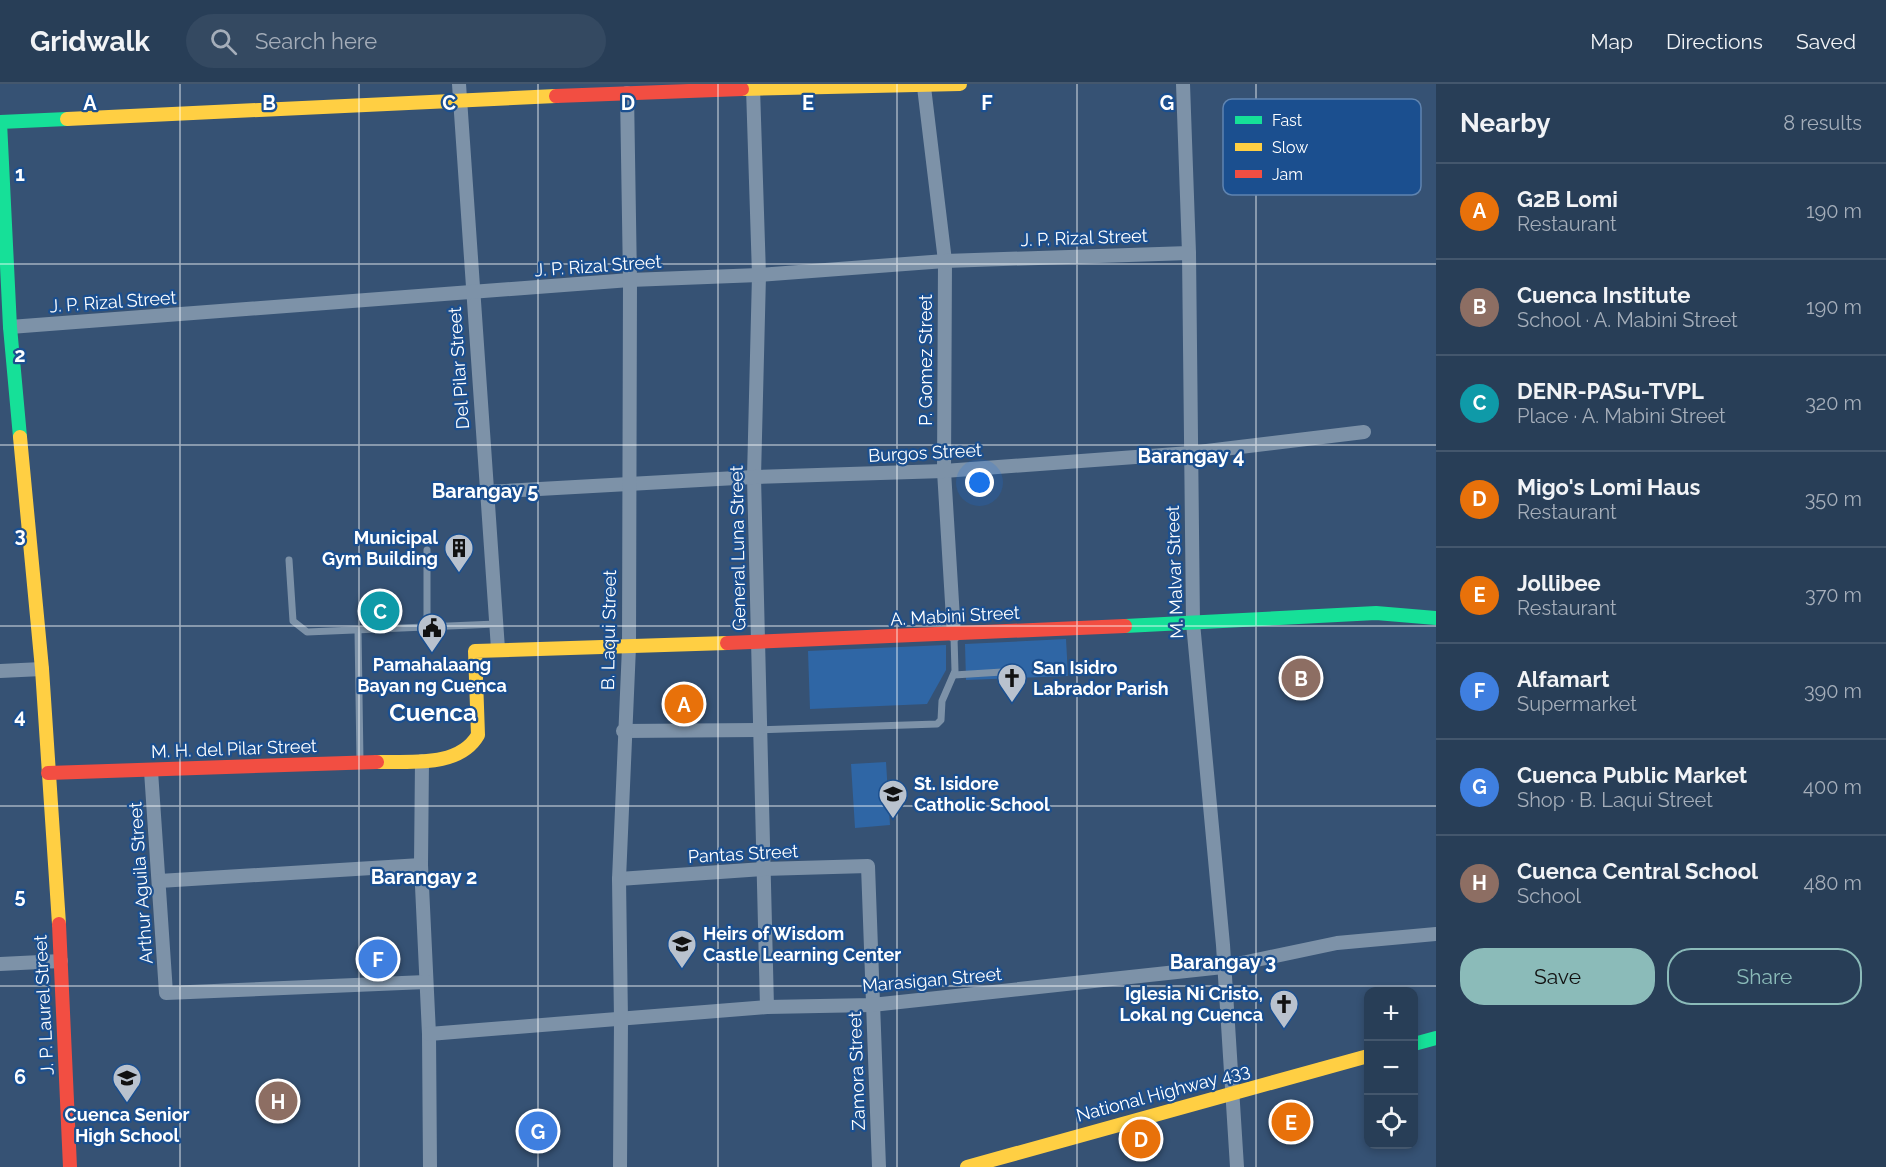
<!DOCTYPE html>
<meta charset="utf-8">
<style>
body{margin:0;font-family:Raleway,sans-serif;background:#344961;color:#f1f3f6}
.controls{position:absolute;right:18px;bottom:18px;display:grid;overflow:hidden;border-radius:12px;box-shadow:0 3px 9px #0003}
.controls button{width:54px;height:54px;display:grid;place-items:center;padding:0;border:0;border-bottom:2px solid #44576d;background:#283e57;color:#f1f3f6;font:30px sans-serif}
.you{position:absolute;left:980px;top:399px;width:21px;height:21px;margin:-15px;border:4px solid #fff;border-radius:50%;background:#1a73e8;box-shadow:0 0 0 9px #1a73e833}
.badge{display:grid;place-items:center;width:39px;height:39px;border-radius:50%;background:#8bbbb9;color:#fff;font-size:20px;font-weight:700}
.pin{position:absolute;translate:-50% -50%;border:3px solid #fff;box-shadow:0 2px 6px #0006}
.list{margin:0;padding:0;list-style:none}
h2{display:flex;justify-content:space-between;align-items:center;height:78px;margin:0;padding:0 24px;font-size:26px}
h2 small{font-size:20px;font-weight:400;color:#a5aeba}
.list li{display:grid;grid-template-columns:39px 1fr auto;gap:18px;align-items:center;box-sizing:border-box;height:96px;padding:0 24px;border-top:2px solid #44576d}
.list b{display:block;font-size:22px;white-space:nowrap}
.list p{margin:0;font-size:20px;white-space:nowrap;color:#a5aeba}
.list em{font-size:20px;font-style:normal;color:#a5aeba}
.actions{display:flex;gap:12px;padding:18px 24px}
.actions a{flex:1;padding:14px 0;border:2px solid #8bbbb9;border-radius:24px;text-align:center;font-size:21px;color:#8bbbb9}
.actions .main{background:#8bbbb9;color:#111}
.icon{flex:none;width:33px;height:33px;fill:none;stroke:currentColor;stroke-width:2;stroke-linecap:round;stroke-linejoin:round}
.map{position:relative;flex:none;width:1436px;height:1083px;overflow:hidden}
header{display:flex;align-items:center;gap:36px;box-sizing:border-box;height:84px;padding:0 30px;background:#283e57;border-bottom:2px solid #44576d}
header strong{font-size:28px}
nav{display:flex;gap:33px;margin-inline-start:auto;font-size:21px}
.search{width:420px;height:54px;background:#344961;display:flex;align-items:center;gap:15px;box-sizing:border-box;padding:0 21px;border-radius:33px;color:#a5aeba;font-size:22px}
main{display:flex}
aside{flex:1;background:#283e57}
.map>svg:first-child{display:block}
.green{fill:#2f66a5}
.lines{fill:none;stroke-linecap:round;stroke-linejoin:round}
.lane{stroke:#7d92a8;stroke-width:7}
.street{stroke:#7d92a8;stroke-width:14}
.fast{stroke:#16e098;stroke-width:14}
.slow{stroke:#ffcf43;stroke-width:14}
.jam{stroke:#f24e42;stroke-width:14}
.grid{fill:none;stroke:#fff;stroke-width:1.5;stroke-opacity:0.55}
.labels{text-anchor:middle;stroke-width:4.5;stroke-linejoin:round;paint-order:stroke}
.street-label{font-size:18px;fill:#fff;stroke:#1b4f8f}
.poi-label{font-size:18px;font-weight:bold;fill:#fff;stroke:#1b4f8f;text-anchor:start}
.neighbourhood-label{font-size:20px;font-weight:bold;fill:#fff;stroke:#1b4f8f}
.district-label{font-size:24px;font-weight:bold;fill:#fff;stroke:#1b4f8f}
.key{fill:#1b4f8f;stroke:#5f84b1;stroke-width:1.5}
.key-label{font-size:16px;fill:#fff}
.grid-label{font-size:20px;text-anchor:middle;font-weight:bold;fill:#fff;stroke:#1b4f8f;stroke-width:4.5;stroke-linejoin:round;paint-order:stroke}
</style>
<header>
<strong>Gridwalk</strong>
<div class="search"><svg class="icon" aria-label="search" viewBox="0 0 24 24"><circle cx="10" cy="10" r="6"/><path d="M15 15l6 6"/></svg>Search here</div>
<nav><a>Map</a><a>Directions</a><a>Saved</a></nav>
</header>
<main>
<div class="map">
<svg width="1436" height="1083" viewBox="0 0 1436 1083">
<rect width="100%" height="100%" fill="#365274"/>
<g class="green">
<polygon points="1066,555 1068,592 966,596 965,560"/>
<polygon points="946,561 946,586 927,620 810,625 808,567"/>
<polygon points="886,678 890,741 855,744 851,680"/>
</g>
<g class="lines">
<g class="lane">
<polyline points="427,466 427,543"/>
<polyline points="289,476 293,537 307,548 496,540"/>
<polyline points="358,546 360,677"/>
<polyline points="954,591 1002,588"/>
<polyline points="758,646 937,640 941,636 942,617 955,587 954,553"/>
</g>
<g class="street">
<polyline points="459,0 498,565"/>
<polyline points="1183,0 1189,169 1193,539 1223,861 1237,1083"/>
<polyline points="924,3 945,177 944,387 954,551"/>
<polyline points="753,4 759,191 754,393 767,923"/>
<polyline points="10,243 630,196 759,191 945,177 1189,169"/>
<polyline points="486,408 754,393 944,387 1190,369 1364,348"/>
<polyline points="0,587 42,585"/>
<polyline points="623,647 758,646"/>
<polyline points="422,677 421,781 429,950 430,1083"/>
<polyline points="151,687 166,909 426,898"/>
<polyline points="619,795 763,785 868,782 879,1083"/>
<polyline points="159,797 421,781"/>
<polyline points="0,880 61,877"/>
<polyline points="429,950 767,923 872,921 1223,883 1337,859 1436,850"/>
<polyline points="620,1083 621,936 619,795 629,563 630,196 627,9"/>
</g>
<g class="fast">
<polyline points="20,353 10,243 0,38 67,35"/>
<polyline points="1125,542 1376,529 1436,534"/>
<polyline points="1414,960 1436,954"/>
</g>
<g class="slow">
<polyline points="742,5 960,0"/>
<polyline points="67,35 556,12"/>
<polyline points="20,353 42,585 59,840"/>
<path d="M377 678C410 677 459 684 478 651L475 567 727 559"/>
<polyline points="967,1083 1368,972"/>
</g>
<g class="jam">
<polyline points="556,12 742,5"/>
<polyline points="727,559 1125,542"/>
<polyline points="48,689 377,678"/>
<polyline points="59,840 70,1083"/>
</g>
</g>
<path class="grid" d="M180 0V1083M359 0V1083M538 0V1083M718 0V1083M897 0V1083M1077 0V1083M1256 0V1083M0 180H1436M0 361H1436M0 542H1436M0 722H1436M0 902H1436"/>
<defs>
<g id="building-pin" transform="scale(1.5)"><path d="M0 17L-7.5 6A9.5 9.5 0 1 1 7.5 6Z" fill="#b9c2ce" stroke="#1b4f8f"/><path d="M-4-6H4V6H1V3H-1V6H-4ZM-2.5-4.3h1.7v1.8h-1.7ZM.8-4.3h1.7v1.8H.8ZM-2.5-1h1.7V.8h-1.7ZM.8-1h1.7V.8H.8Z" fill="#111"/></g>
<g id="civic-pin" transform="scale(1.5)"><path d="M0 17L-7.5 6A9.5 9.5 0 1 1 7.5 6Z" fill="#b9c2ce" stroke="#1b4f8f"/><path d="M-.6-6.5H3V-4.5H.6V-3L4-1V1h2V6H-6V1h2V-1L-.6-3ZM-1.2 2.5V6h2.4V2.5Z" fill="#111"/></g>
<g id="church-pin" transform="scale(1.5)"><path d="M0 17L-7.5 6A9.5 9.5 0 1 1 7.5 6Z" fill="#b9c2ce" stroke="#1b4f8f"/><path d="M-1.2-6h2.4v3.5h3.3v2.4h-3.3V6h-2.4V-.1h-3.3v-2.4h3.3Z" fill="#111"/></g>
<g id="school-pin" transform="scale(1.5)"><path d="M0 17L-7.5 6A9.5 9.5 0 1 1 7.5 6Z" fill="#b9c2ce" stroke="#1b4f8f"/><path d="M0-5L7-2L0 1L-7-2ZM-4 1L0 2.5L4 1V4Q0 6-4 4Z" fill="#111"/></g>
</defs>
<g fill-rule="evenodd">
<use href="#building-pin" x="459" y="464"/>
<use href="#civic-pin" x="432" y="544"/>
<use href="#church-pin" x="1012" y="594"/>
<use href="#school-pin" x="893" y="710"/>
<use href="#school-pin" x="682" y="860"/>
<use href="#church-pin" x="1284" y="920"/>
<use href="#school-pin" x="127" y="994"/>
</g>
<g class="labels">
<g class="street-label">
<text transform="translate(1084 154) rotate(-2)" y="6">J. P. Rizal Street</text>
<text transform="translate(598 182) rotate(-4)" y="6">J. P. Rizal Street</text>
<text transform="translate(113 218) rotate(-4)" y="6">J. P. Rizal Street</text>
<text transform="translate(926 276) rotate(-90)" y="6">P. Gomez Street</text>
<text transform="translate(459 284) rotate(-94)" y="6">Del Pilar Street</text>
<text transform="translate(925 369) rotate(-3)" y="6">Burgos Street</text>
<text transform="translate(738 464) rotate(-91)" y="6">General Luna Street</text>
<text transform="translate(1175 488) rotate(-92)" y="6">M. Malvar Street</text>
<text transform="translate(955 532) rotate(-3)" y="6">A. Mabini Street</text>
<text transform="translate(609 546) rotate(-89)" y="6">B. Laqui Street</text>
<text transform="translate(234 665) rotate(-2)" y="6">M. H. del Pilar Street</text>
<text transform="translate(743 770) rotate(-3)" y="6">Pantas Street</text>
<text transform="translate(141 799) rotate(-94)" y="6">Arthur Aguila Street</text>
<text transform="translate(932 896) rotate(-5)" y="6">Marasigan Street</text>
<text transform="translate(44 921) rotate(-93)" y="6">J. P. Laurel Street</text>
<text transform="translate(857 987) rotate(-92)" y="6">Zamora Street</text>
<text transform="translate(1163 1009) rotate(-15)" y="6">National Highway 433</text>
</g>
<g class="poi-label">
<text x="438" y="460" text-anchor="end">Municipal<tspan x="438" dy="21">Gym Building</tspan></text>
<text x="432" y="587" text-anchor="middle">Pamahalaang<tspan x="432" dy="21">Bayan ng Cuenca</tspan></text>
<text x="1033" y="590">San Isidro<tspan x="1033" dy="21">Labrador Parish</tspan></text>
<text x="914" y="706">St. Isidore<tspan x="914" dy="21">Catholic School</tspan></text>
<text x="703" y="856">Heirs of Wisdom<tspan x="703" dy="21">Castle Learning Center</tspan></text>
<text x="1263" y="916" text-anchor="end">Iglesia Ni Cristo,<tspan x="1263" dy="21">Lokal ng Cuenca</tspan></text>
<text x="127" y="1037" text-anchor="middle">Cuenca Senior<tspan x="127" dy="21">High School</tspan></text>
</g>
<g class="neighbourhood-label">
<text x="1191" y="379">Barangay 4</text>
<text x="485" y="414">Barangay 5</text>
<text x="424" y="800">Barangay 2</text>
<text x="1223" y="885">Barangay 3</text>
</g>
<g class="district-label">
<text x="433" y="637">Cuenca</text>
</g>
</g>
<rect x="1223" y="15" width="198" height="96" rx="9" class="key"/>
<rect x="1235" y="32" width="27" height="8" fill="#16e098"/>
<rect x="1235" y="59" width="27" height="8" fill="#ffcf43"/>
<rect x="1235" y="86" width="27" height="8" fill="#f24e42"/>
<g class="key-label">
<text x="1272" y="42">Fast</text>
<text x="1272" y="69">Slow</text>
<text x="1272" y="96">Jam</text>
</g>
<g class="grid-label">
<text x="90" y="26">A</text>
<text x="269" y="26">B</text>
<text x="449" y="26">C</text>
<text x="628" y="26">D</text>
<text x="808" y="26">E</text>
<text x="987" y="26">F</text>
<text x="1167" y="26">G</text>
<text x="20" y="97">1</text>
<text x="20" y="278">2</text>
<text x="20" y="458">3</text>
<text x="20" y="639">4</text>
<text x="20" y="819">5</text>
<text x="20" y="1000">6</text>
</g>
</svg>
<div class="controls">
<button>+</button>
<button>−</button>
<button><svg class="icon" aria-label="locate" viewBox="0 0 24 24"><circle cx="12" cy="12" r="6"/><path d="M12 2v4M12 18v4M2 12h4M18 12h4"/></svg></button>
</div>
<div class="you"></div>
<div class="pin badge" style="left:684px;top:620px;background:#e8710a">A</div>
<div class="pin badge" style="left:1301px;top:594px;background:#8d6e63">B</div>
<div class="pin badge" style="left:380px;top:527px;background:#0f9aa8">C</div>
<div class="pin badge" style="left:1141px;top:1055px;background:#e8710a">D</div>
<div class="pin badge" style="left:1291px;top:1038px;background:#e8710a">E</div>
<div class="pin badge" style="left:378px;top:875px;background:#3f7fe0">F</div>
<div class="pin badge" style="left:538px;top:1047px;background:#3f7fe0">G</div>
<div class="pin badge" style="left:278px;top:1017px;background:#8d6e63">H</div>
</div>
<aside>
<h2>Nearby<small>8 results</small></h2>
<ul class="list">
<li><span class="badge" style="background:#e8710a">A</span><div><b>G2B Lomi</b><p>Restaurant</p></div><em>190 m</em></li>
<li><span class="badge" style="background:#8d6e63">B</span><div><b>Cuenca Institute</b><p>School · A. Mabini Street</p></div><em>190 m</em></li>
<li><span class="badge" style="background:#0f9aa8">C</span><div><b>DENR-PASu-TVPL</b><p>Place · A. Mabini Street</p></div><em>320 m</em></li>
<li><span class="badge" style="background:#e8710a">D</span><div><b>Migo's Lomi Haus</b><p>Restaurant</p></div><em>350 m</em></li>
<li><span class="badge" style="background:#e8710a">E</span><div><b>Jollibee</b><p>Restaurant</p></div><em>370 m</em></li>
<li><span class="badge" style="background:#3f7fe0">F</span><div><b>Alfamart</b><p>Supermarket</p></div><em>390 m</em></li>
<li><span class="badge" style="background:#3f7fe0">G</span><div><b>Cuenca Public Market</b><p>Shop · B. Laqui Street</p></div><em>400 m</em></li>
<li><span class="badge" style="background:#8d6e63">H</span><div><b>Cuenca Central School</b><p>School</p></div><em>480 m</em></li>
</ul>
<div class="actions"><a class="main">Save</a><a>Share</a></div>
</aside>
</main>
